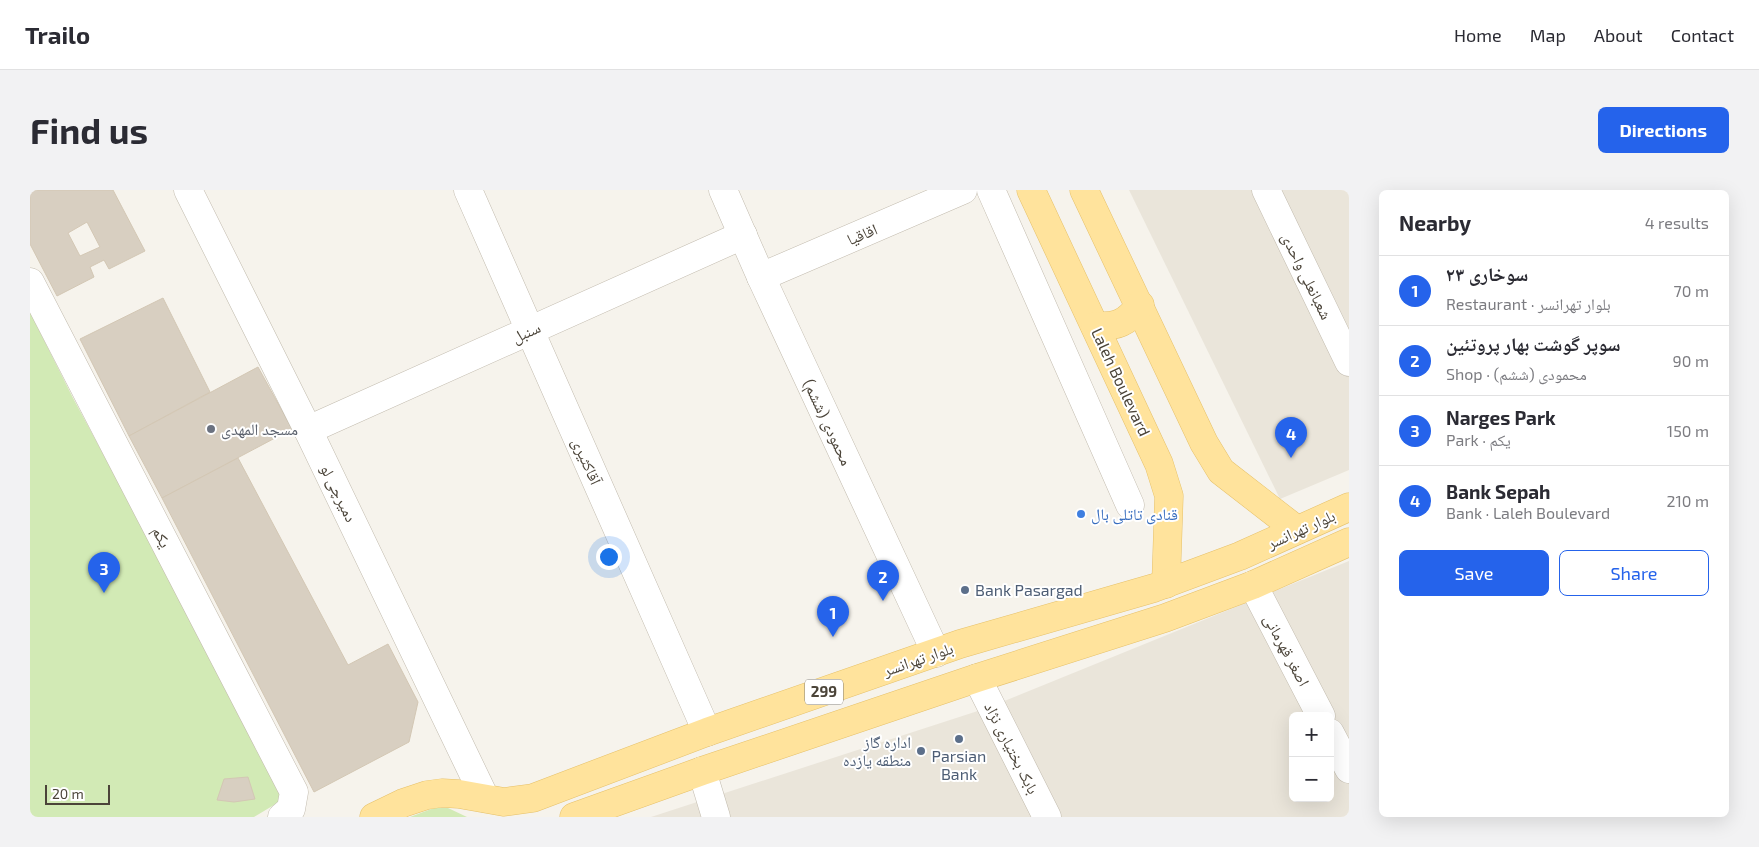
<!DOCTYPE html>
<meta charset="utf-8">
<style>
body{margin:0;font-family:"Exo 2","Noto Naskh Arabic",sans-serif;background:#f2f2f3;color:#2b2b33}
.controls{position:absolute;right:15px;bottom:15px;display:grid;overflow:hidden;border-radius:8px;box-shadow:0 5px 20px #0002}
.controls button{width:45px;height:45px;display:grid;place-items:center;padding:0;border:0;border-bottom:1px solid #e1e1e2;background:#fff;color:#2b2b33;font:25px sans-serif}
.scale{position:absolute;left:15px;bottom:12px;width:65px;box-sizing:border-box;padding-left:5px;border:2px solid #4b4439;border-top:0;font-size:14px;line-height:18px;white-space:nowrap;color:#4b4439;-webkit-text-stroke:4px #fff;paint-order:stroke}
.you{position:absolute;left:578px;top:366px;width:18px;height:18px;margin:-12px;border:4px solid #fff;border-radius:50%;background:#1a73e8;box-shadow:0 0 0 8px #1a73e833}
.badge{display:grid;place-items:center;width:32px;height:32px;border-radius:50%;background:#2563eb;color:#fff;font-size:16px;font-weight:700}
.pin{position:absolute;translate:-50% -41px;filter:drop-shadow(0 1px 2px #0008)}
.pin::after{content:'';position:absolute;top:26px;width:18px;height:15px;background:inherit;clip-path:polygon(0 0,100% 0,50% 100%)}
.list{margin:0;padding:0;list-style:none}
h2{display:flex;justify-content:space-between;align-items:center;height:65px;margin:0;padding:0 20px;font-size:21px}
h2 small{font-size:16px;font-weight:400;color:#7c7c81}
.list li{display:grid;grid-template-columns:32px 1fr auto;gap:15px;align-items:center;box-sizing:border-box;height:70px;padding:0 20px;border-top:1px solid #e1e1e2}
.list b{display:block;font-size:19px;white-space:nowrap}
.list p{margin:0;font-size:16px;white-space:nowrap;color:#7c7c81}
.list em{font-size:16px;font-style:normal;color:#7c7c81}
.actions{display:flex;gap:10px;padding:15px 20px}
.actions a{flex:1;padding:11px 0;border:1px solid #2563eb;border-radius:8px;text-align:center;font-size:18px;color:#2563eb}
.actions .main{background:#2563eb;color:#fff}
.map{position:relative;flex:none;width:1319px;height:627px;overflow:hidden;border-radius:8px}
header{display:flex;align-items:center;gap:30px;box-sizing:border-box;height:70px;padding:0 25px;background:#fff;border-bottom:1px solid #e1e1e2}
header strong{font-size:24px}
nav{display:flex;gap:28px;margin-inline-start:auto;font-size:18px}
.intro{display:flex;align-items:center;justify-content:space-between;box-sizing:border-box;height:120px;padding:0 30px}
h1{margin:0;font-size:35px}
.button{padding:12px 22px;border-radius:8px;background:#2563eb;color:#fff;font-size:18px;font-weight:700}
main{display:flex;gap:30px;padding:0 30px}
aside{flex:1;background:#fff;border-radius:8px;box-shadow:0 5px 20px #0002}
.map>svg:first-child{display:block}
.residential{fill:#eae5da;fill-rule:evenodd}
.green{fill:#d2eab5}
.building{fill:#d8cfc1;stroke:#d3c7b4;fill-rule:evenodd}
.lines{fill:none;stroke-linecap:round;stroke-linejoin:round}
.minor-casing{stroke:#c2bbae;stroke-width:29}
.major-casing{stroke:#e6c16a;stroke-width:29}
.minor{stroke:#fff;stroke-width:28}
.major{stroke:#ffe39c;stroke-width:28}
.worship-dot{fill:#6b7280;stroke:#fff;stroke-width:2}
.shop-dot{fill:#3f7fe0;stroke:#fff;stroke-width:2}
.service-dot{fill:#5c6f8a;stroke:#fff;stroke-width:2}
.labels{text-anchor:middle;stroke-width:4;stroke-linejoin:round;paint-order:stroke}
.shield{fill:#fff;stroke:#817c74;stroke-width:1}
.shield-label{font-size:15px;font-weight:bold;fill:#4b4439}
.street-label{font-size:16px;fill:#4b4439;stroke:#fff}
.worship-label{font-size:16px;fill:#5b616d;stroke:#fff;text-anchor:start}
.shop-label{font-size:16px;fill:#366cbe;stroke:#fff;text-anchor:start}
.service-label{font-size:16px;fill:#4e5e75;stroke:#fff;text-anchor:start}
</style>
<header>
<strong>Trailo</strong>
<nav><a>Home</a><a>Map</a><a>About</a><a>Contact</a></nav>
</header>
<div class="intro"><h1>Find us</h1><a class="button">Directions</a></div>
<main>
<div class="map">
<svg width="1319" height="627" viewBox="0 0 1319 627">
<rect width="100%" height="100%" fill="#f6f3ec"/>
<g class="residential">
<polygon points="1099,0 1319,0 1319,280 1250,309"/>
<path d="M1319 371V627H621L957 518ZM1263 526H1300V608H1263Z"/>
</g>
<g class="green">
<polygon points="0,122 43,208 253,598 254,609 224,627 0,627"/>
<polygon points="404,618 418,618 437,627 380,627"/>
</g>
<g class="building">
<path d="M0 0H83L115 61 79 79 74 70 60 77 64 87 27 106 0 54ZM57 32 70 57 50 66 38 43Z"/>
<polygon points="133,108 180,202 99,246 50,149"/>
<polygon points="228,177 262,239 132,308 99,246"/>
<polygon points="208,268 318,475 358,454 388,512 379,552 284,602 132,308"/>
<polygon points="218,587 225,609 204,612 187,610 194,589"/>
</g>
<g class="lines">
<g class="minor-casing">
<g id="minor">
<polyline points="158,0 278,240 455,608"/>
<polyline points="438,0 677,542"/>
<polyline points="693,0 731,87 906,463"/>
<polyline points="961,0 1100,315"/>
<polyline points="1236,0 1319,172"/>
<polyline points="731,87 933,0"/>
<polyline points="0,92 264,602 261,619 252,627"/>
<polyline points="278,240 713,45"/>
<polyline points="1223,395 1291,526"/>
<polyline points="947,488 1017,627"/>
<polyline points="1300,543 1319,579"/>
<polyline points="672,581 686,627"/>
</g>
</g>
<g class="major-casing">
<g id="major">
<polyline points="1001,0 1129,274 1139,306 1136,394"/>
<polyline points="1054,0 1174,253 1191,281 1267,340"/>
<path d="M1065 136C1087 137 1097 133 1110 115"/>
<polyline points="344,627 373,613 397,605 412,603 429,604 474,612 503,608 677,542 930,454 1124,398 1210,366 1319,317"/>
<polyline points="544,627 672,581 947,488 1135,428 1223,395 1319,352"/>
</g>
</g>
<use href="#minor" class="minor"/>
<use href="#major" class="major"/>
</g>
<circle class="worship-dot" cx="181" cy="239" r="5"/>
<circle class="shop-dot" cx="1051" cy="324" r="5"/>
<g class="service-dot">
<circle cx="935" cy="400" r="5"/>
<circle cx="929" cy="549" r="5"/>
<circle cx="891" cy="561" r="5"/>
</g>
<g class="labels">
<rect class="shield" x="775" y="489.5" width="38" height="25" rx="4"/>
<g class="shield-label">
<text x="794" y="507">299</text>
</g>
<g class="street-label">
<text transform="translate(832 44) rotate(-23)" y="6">اقاقیا</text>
<text transform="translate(1277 86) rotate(64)" y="6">شعبانعلی واحدی</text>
<text transform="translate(496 142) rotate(-24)" y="6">سنبل</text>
<text transform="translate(1091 192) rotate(65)" y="6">Laleh Boulevard</text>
<text transform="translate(798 232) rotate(65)" y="6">محمودی (ششم)</text>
<text transform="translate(557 271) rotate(66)" y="6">آقاکثیری</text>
<text transform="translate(309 303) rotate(64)" y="6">دمیرچی لو</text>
<text transform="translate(1271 339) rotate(-24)" y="6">بلوار تهرانسر</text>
<text transform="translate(132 347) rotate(63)" y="6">یکم</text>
<text transform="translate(1257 460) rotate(62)" y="6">اصغر قهرمانی</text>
<text transform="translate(888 469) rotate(-19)" y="6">بلوار تهرانسر</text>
<text transform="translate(982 558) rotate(63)" y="6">بابک بختیاری نژاد</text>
</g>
<g class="worship-label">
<text x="191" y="245">مسجد المهدی</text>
</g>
<g class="shop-label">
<text x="1061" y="330">قنادی تاتلی بال</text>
</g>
<g class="service-label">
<text x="945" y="406">Bank Pasargad</text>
<text x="881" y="558" text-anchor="end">اداره گاز<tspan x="881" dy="18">منطقه یازده</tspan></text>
<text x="929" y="572" text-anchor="middle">Parsian<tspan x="929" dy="18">Bank</tspan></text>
</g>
</g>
</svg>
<div class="controls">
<button>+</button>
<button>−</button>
</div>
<div class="scale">20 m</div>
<div class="you"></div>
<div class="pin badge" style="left:803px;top:447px">1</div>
<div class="pin badge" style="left:853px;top:411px">2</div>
<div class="pin badge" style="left:74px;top:403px">3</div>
<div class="pin badge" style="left:1261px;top:268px">4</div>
</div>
<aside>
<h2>Nearby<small>4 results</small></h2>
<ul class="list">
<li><span class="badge">1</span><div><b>سوخاری ۲۳</b><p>Restaurant · بلوار تهرانسر</p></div><em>70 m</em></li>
<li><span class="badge">2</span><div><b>سوپر گوشت بهار پروتئین</b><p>Shop · محمودی (ششم)</p></div><em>90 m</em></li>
<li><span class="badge">3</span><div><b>Narges Park</b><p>Park · یکم</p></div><em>150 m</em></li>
<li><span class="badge">4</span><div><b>Bank Sepah</b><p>Bank · Laleh Boulevard</p></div><em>210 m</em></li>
</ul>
<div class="actions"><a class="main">Save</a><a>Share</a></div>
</aside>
</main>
